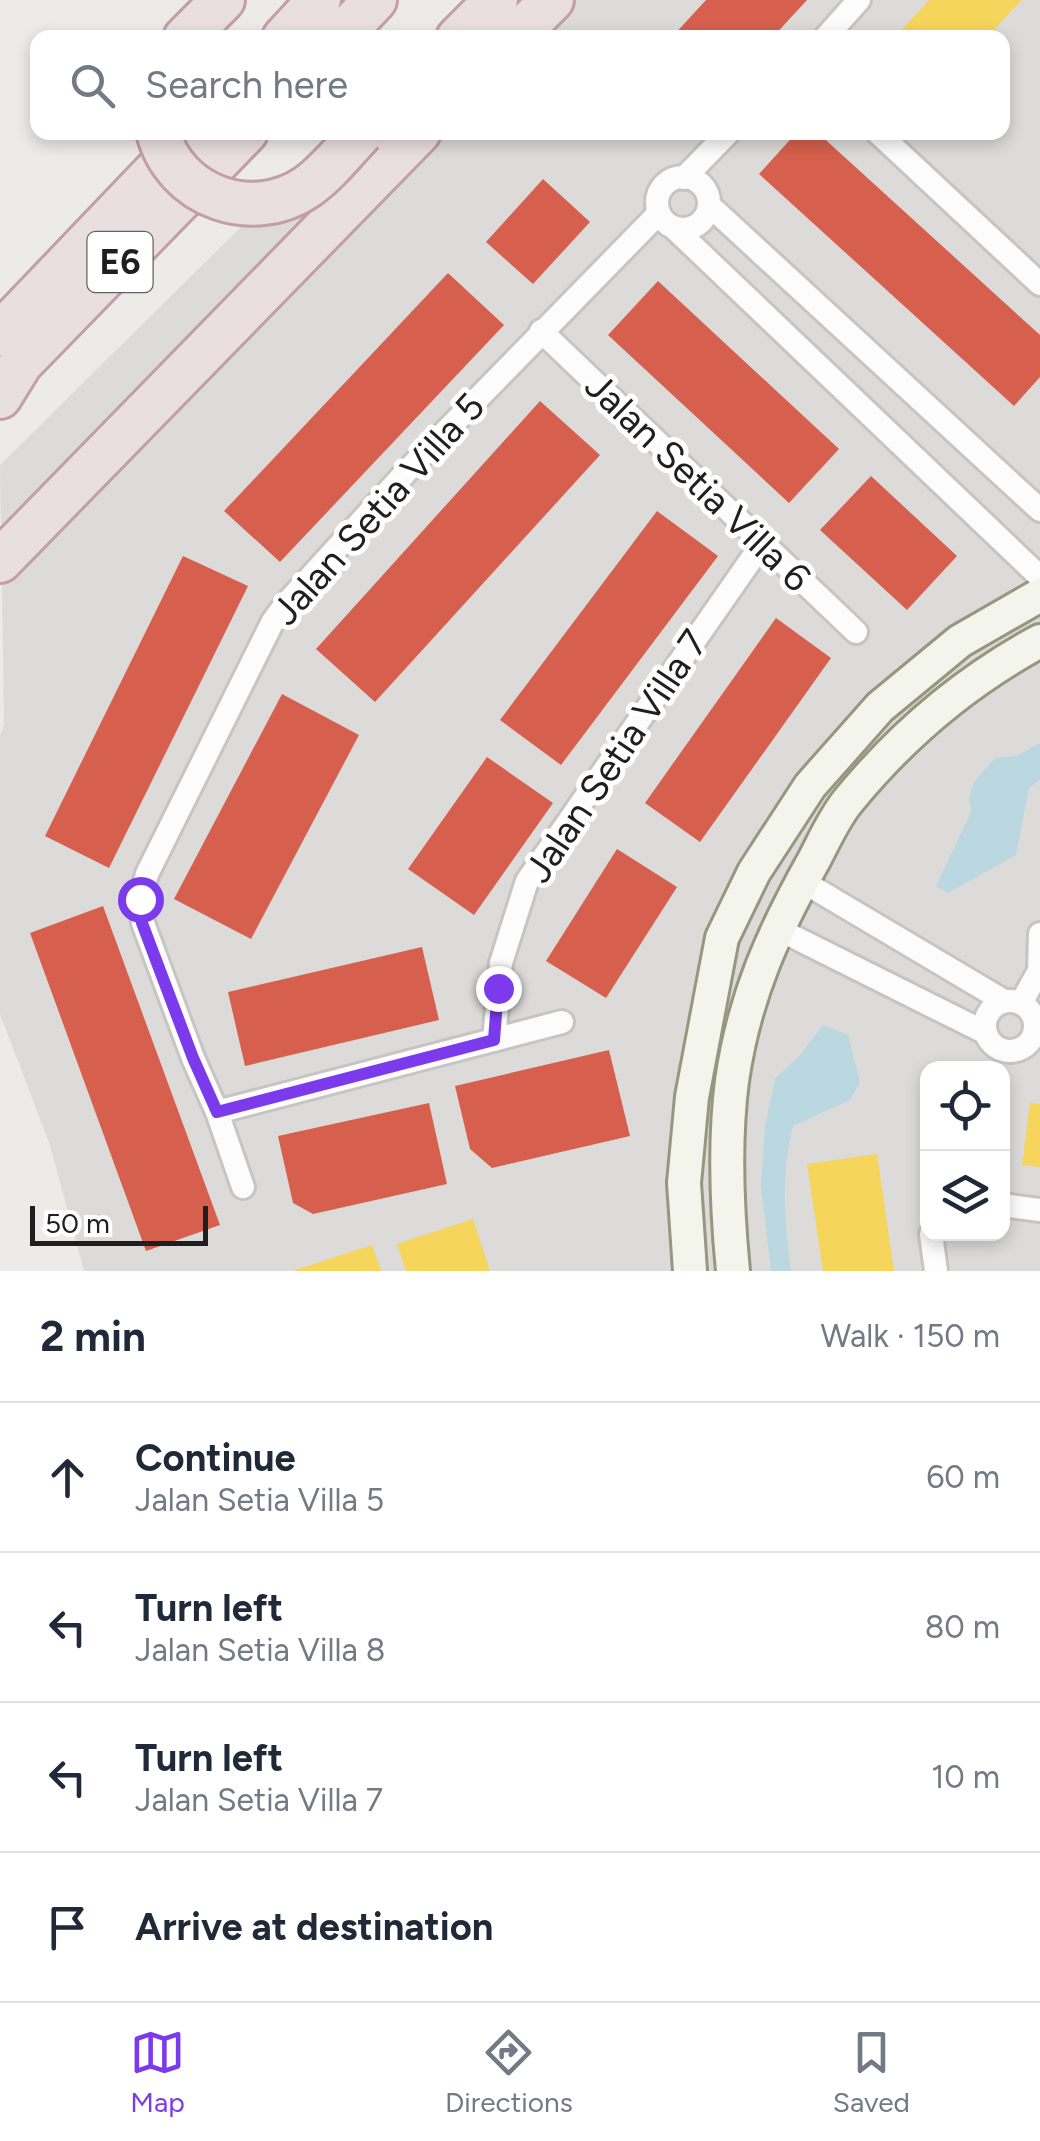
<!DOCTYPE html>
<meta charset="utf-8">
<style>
body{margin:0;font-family:Figtree,sans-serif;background:#f6f6f7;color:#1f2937}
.controls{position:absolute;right:30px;bottom:30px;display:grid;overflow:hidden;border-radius:20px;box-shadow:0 5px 15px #0003}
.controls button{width:90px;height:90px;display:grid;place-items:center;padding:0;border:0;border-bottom:2px solid #e0e1e3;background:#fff;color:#1f2937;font:50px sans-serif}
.scale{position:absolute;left:30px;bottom:25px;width:178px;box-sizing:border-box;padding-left:10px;border:5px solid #1f1f1f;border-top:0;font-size:28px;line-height:35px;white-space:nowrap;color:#1f1f1f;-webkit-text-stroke:8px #fff;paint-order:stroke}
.stop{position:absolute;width:30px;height:30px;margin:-22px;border:8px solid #7c3aed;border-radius:50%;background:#fff}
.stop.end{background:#7c3aed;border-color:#fff;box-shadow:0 2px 10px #0008}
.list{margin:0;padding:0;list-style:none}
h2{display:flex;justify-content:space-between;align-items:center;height:130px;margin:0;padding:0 40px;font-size:42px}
h2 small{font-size:32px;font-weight:400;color:#747a83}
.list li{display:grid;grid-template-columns:65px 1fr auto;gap:30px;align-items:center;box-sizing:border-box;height:150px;padding:0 40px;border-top:2px solid #e0e1e3}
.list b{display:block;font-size:38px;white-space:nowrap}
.list p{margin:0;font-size:32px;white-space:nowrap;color:#747a83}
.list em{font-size:32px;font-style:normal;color:#747a83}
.icon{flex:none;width:55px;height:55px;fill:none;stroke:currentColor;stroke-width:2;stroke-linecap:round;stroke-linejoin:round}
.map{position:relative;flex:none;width:1040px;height:1271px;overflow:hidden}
.search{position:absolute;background:#fff;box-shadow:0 5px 15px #0003;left:30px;right:30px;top:30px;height:110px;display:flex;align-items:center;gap:25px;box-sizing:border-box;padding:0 35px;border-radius:20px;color:#747a83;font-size:38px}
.sheet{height:730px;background:#fff}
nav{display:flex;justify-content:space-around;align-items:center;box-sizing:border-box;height:140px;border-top:2px solid #e0e1e3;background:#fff;font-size:28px;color:#747a83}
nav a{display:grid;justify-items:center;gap:5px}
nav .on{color:#7c3aed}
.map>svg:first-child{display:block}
.residential{fill:#dcdbd9;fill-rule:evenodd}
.water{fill:#bbd8e1}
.homes{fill:#f6d55c}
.shops{fill:#d6604d}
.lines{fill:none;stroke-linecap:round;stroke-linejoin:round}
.street-casing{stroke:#c6c5c4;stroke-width:28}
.secondary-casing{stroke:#95977f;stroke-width:38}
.highway-casing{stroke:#c39ea8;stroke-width:48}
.street{stroke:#fcfcfc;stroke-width:22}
.secondary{stroke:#f3f4eb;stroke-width:32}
.highway{stroke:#eadfe0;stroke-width:42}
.highway-bridge-casing{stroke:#c39ea8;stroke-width:48;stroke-linecap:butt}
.highway-bridge{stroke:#eadfe0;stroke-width:42}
.route{stroke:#7c3aed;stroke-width:12}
.labels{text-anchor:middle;stroke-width:10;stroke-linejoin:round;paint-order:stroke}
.shield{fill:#fff;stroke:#626262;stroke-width:2.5}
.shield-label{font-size:35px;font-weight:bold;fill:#1f1f1f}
.street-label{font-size:38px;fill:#1f1f1f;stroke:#fff}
</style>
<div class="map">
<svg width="1040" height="1271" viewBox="0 0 1040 1271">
<rect width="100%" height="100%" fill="#edebe8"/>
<path class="residential" d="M470 0H1040V1271H84L50 1145 0 1014V736L4 725 0 465 336 133 1002 132V38L432 37ZM928 1068H1002V1234H928Z"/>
<g class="water">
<polygon points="1040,743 1040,780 1029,788 1016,855 948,893 936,886 971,812 969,797 974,782 995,758 1017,756"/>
<path d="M823 1025 848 1035 860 1083 850 1100 793 1126C781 1175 784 1221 791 1271H771L761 1186 765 1126 775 1079 800 1055Z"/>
</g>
<g class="homes">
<polygon points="929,0 1022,0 986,38 894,38"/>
<polygon points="1030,1103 1040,1104 1040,1167 1022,1165"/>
<polygon points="877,1154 894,1271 823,1271 807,1164"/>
<polygon points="473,1219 490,1271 406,1271 397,1244"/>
<polygon points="372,1245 381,1271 295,1271 295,1270"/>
</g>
<g class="shops">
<polygon points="706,0 807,0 772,38 671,38"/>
<polygon points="797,132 817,132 1040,335 1040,377 1014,406 759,174"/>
<polygon points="543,179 590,222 533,284 486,242"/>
<polygon points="448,273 504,325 280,562 224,511"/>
<polygon points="658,281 839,449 789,503 608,335"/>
<polygon points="540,401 600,455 375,702 316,649"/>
<polygon points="871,476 957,556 907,610 820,530"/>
<polygon points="657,511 718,556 561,765 500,720"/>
<polygon points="183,556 248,586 109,868 45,836"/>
<polygon points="776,618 831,658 700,842 645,803"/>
<polygon points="282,694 359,735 251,939 174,899"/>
<polygon points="487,757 553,803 474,915 408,869"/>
<polygon points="617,849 677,887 606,998 546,961"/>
<polygon points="103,906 220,1225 146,1251 30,933"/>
<polygon points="422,947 439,1020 245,1066 228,992"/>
<polygon points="609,1050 630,1136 492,1168 470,1149 455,1086"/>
<polygon points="429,1103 447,1184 313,1214 293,1203 278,1136"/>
</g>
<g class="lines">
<g class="street-casing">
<g id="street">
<polyline points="825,38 859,0"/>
<polyline points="877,132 1040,284"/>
<circle cx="683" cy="203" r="26"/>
<polyline points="684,178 729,132"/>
<polyline points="709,205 1040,510"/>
<polyline points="673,227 1040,577"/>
<polyline points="541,331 856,632"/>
<polyline points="802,881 1004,1001"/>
<polyline points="776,928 986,1033"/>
<circle cx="1010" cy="1026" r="25"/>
<polyline points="1021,1003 1039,971 1040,934"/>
<polyline points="494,1040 501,963 527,881 762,544"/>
<polyline points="217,1112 562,1022"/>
<polyline points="243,1187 217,1112 193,1058 143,923 140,899 147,874 273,621 285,605 407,471 659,213"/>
<polyline points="1002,1205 1040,1210"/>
<polyline points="931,1234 936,1271"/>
</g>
</g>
<g class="secondary-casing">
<g id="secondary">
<polyline points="690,1271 684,1183 692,1097 722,938 754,872 810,786 880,707 960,641 1040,595"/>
<path d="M733 1271C727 1209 724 1142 732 1081 744 997 773 933 814 860 824 841 834 818 848 801 901 736 966 681 1040 641"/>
</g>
</g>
<g class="highway-casing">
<g id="highway">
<polyline points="185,38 223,0"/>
<polyline points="284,38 319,0"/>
<polyline points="339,38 375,0"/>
<polyline points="458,38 496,0"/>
<polyline points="514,38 552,0"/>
<polyline points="0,334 193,132"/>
<polyline points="0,397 21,363 246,132"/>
<polyline points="0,561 419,132"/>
</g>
</g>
<use href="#street" class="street"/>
<use href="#secondary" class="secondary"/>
<use href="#highway" class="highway"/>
<g class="highway-bridge-casing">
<path id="highway-bridge" d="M158 132C175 197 252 224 307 187 327 173 345 150 362 132"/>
</g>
<use href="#highway-bridge" class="highway-bridge"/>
</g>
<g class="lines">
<polyline class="route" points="140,899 142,923 193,1058 217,1112 494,1040 498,988"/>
</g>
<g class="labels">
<rect class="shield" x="87.5" y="232" width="65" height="60" rx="8"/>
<g class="shield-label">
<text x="120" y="274">E6</text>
</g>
<g class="street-label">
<text transform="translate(698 482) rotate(44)" y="13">Jalan Setia Villa 6</text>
<text transform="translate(378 509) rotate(-48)" y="13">Jalan Setia Villa 5</text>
<text transform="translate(616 756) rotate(-56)" y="13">Jalan Setia Villa 7</text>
</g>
</g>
</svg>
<div class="controls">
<button><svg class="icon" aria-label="locate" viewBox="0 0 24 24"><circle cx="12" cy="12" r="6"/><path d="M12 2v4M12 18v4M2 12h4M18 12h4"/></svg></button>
<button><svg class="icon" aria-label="layers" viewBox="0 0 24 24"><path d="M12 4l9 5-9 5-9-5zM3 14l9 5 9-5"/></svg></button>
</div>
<div class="scale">50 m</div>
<div class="stop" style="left:140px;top:899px"></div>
<div class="stop end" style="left:498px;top:988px"></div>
<div class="search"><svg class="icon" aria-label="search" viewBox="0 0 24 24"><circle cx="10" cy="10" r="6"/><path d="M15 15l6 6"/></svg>Search here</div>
</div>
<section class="sheet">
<h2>2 min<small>Walk · 150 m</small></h2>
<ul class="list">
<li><svg class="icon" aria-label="ahead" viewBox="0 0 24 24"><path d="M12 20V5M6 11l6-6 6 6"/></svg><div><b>Continue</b><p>Jalan Setia Villa 5</p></div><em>60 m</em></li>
<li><svg class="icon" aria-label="left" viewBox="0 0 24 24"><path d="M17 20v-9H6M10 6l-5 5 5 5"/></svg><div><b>Turn left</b><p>Jalan Setia Villa 8</p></div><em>80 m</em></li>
<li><svg class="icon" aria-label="left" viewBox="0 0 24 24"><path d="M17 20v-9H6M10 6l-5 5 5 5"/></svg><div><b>Turn left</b><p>Jalan Setia Villa 7</p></div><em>10 m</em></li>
<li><svg class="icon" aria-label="arrive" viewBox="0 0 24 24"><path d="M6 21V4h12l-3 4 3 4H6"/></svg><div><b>Arrive at destination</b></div></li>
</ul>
</section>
<nav>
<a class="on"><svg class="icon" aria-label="map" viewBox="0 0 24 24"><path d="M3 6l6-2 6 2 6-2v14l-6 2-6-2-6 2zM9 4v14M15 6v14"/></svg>Map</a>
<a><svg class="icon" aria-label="directions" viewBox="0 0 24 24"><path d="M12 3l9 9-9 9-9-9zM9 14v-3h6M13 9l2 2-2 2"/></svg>Directions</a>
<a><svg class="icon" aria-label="saved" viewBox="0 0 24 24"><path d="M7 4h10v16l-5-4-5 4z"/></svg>Saved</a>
</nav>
